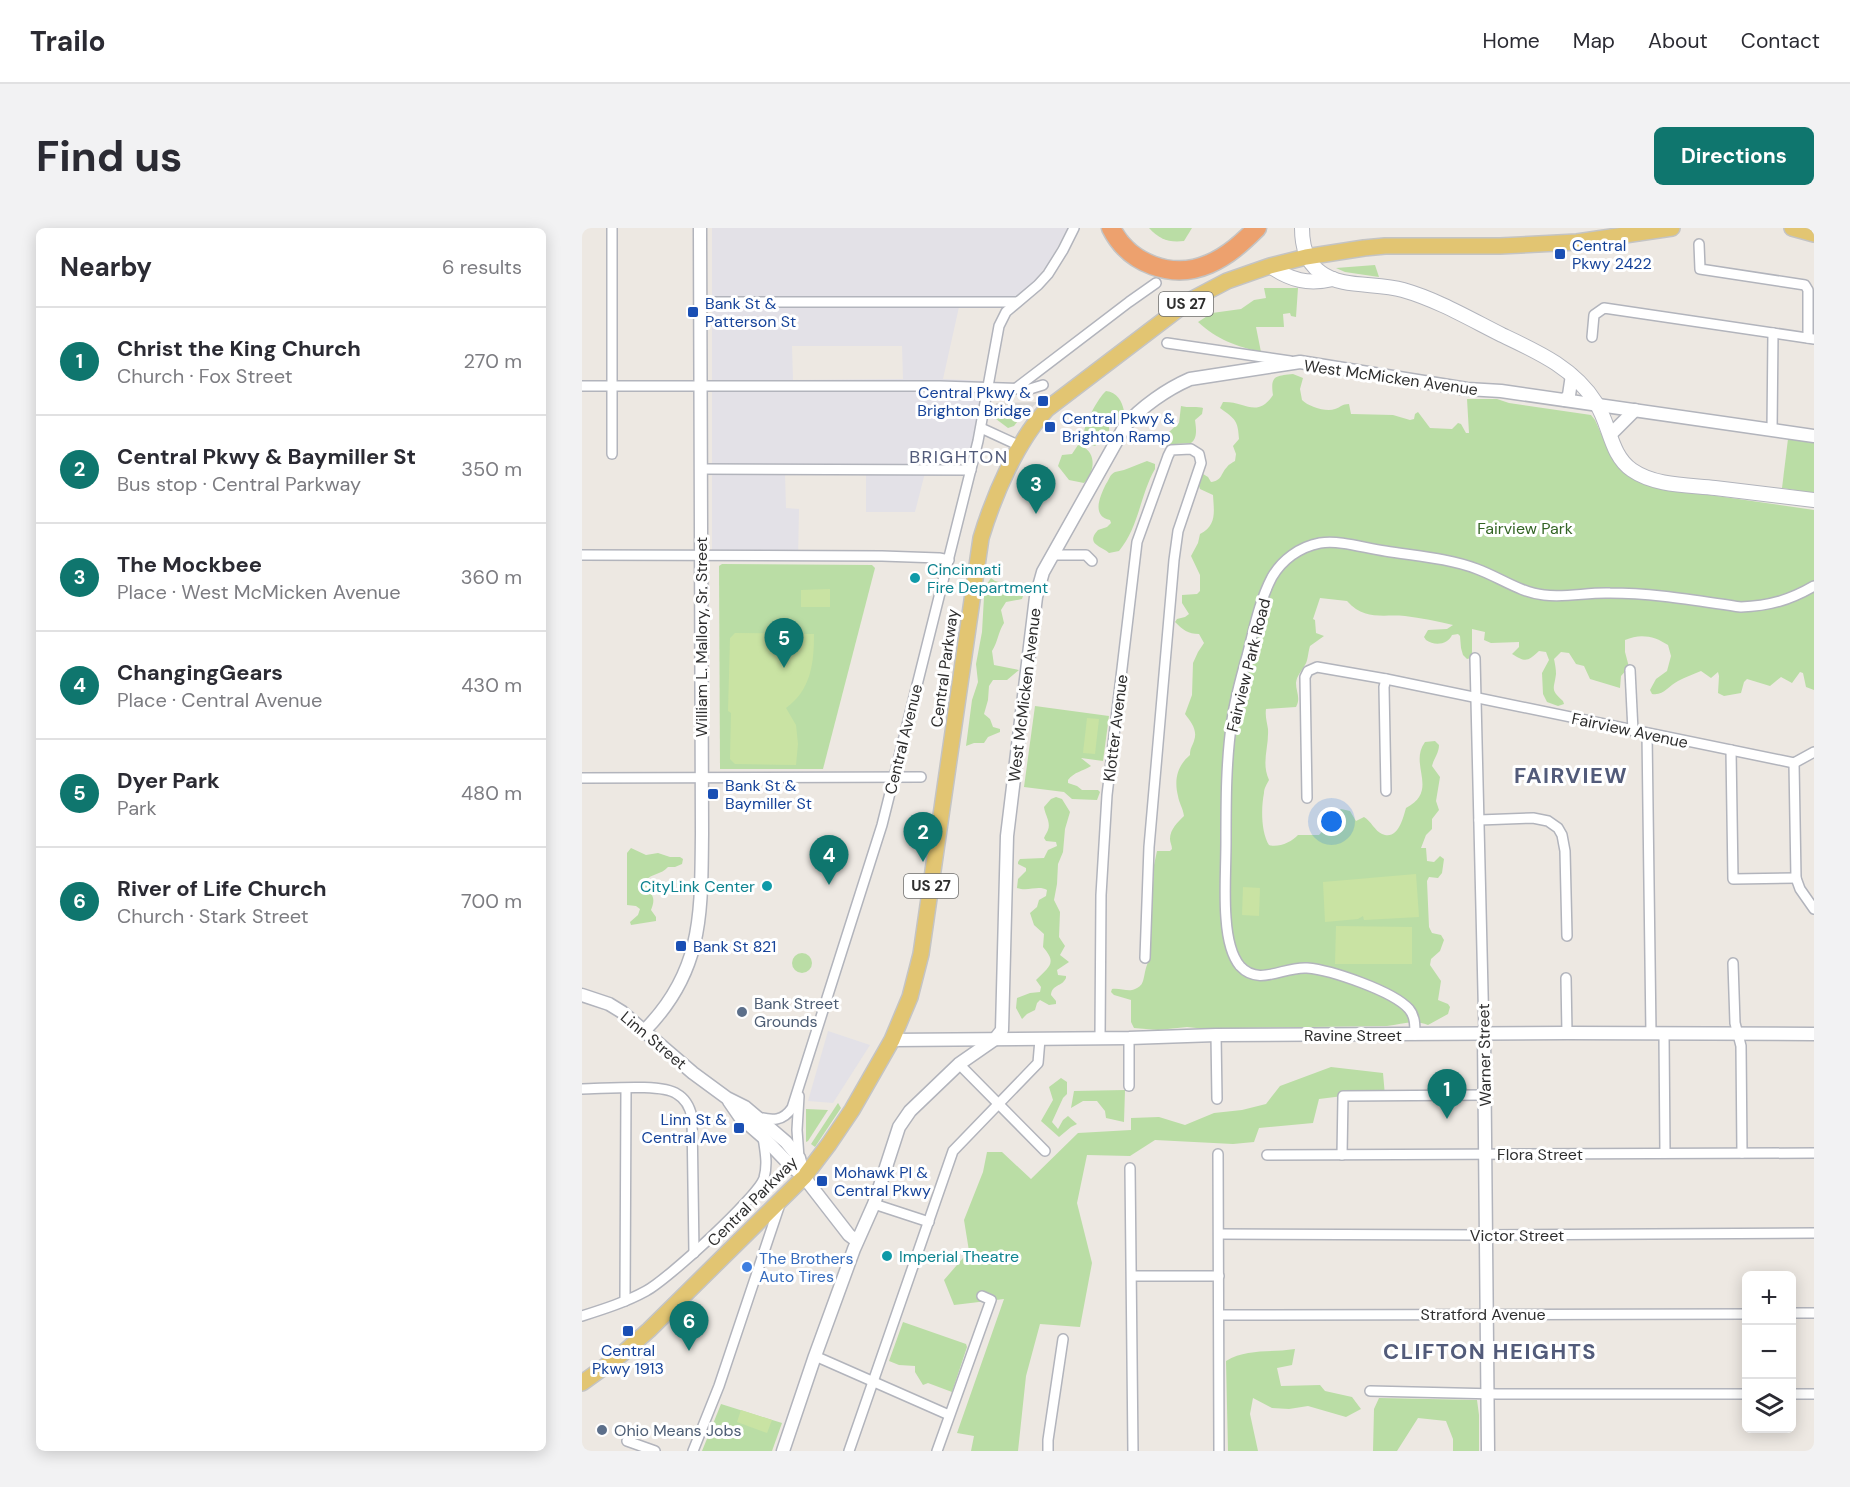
<!DOCTYPE html>
<meta charset="utf-8">
<style>
body{margin:0;font-family:"DM Sans",sans-serif;background:#f2f2f3;color:#2b2b33}
.controls{position:absolute;right:18px;bottom:18px;display:grid;overflow:hidden;border-radius:9px;box-shadow:0 3px 15px #0003}
.controls button{width:54px;height:54px;display:grid;place-items:center;padding:0;border:0;border-bottom:2px solid #e1e1e2;background:#fff;color:#2b2b33;font:30px sans-serif}
.you{position:absolute;left:750px;top:594px;width:21px;height:21px;margin:-15px;border:4px solid #fff;border-radius:50%;background:#1a73e8;box-shadow:0 0 0 9px #1a73e833}
.badge{display:grid;place-items:center;width:39px;height:39px;border-radius:50%;background:#0f766e;color:#fff;font-size:20px;font-weight:700}
.pin{position:absolute;translate:-50% -50px;filter:drop-shadow(0 2px 3px #0008)}
.pin::after{content:'';position:absolute;top:32px;width:21px;height:18px;background:inherit;clip-path:polygon(0 0,100% 0,50% 100%)}
.list{margin:0;padding:0;list-style:none}
h2{display:flex;justify-content:space-between;align-items:center;height:78px;margin:0;padding:0 24px;font-size:26px}
h2 small{font-size:20px;font-weight:400;color:#7c7c81}
.list li{display:grid;grid-template-columns:39px 1fr auto;gap:18px;align-items:center;box-sizing:border-box;height:108px;padding:0 24px;border-top:2px solid #e1e1e2}
.list b{display:block;font-size:22px;white-space:nowrap}
.list p{margin:0;font-size:20px;white-space:nowrap;color:#7c7c81}
.list em{font-size:20px;font-style:normal;color:#7c7c81}
.icon{flex:none;width:33px;height:33px;fill:none;stroke:currentColor;stroke-width:2;stroke-linecap:round;stroke-linejoin:round}
.map{position:relative;flex:none;width:1232px;height:1223px;overflow:hidden;border-radius:9px}
header{display:flex;align-items:center;gap:36px;box-sizing:border-box;height:84px;padding:0 30px;background:#fff;border-bottom:2px solid #e1e1e2}
header strong{font-size:28px}
nav{display:flex;gap:33px;margin-inline-start:auto;font-size:21px}
.intro{display:flex;align-items:center;justify-content:space-between;box-sizing:border-box;height:144px;padding:0 36px}
h1{margin:0;font-size:42px}
.button{padding:15px 27px;border-radius:9px;background:#0f766e;color:#fff;font-size:21px;font-weight:700}
main{display:flex;gap:36px;padding:0 36px}
aside{flex:1;background:#fff;border-radius:9px;box-shadow:0 3px 15px #0003}
.map>svg:first-child{display:block}
.industrial{fill:#e3e1e7;fill-rule:evenodd}
.green{fill:#badda5}
.pitch{fill:#c9e3a3}
.plaza{fill:#dad7d4}
.lines{fill:none;stroke-linecap:round;stroke-linejoin:round}
.minor-casing{stroke:#b2b4bc;stroke-width:12}
.tertiary-casing{stroke:#b2b4bc;stroke-width:15}
.secondary-casing{stroke:#b2b4bc;stroke-width:16}
.primary-casing{stroke:#c4c4c4;stroke-width:18}
.motorway-casing{stroke:#c4c4c4;stroke-width:21}
.minor{stroke:#fff;stroke-width:9}
.tertiary{stroke:#fff;stroke-width:12}
.secondary{stroke:#fff;stroke-width:14}
.primary{stroke:#e2c572;stroke-width:15}
.motorway{stroke:#eda16e;stroke-width:18}
.transit-dot{fill:#1a4fb4;stroke:#fff;stroke-width:2}
.culture-dot{fill:#0f9aa8;stroke:#fff;stroke-width:2}
.service-dot{fill:#5c6f8a;stroke:#fff;stroke-width:2}
.shop-dot{fill:#3f7fe0;stroke:#fff;stroke-width:2}
.labels{text-anchor:middle;stroke-width:6;stroke-linejoin:round;paint-order:stroke}
.shield{fill:#fff;stroke:#6d6d6d;stroke-width:1.5}
.shield-label{font-size:15px;font-weight:bold;fill:#2e2e2e}
.transit-label{font-size:16px;fill:#164399;stroke:#fff;text-anchor:start}
.street-label{font-size:16px;fill:#2e2e2e;stroke:#fff}
.park-label{font-size:16px;fill:#336424;stroke:#fff}
.culture-label{font-size:16px;fill:#0d838f;stroke:#fff;text-anchor:start}
.service-label{font-size:16px;fill:#4e5e75;stroke:#fff;text-anchor:start}
.shop-label{font-size:16px;fill:#366cbe;stroke:#fff;text-anchor:start}
.neighbourhood-label{font-size:18px;letter-spacing:1.5px;fill:#525b7a;stroke:#fff}
.district-label{font-size:22px;font-weight:bold;letter-spacing:1.5px;fill:#525b7a;stroke:#fff}
</style>
<header>
<strong>Trailo</strong>
<nav><a>Home</a><a>Map</a><a>About</a><a>Contact</a></nav>
</header>
<div class="intro"><h1>Find us</h1><a class="button">Directions</a></div>
<main>
<aside>
<h2>Nearby<small>6 results</small></h2>
<ul class="list">
<li><span class="badge">1</span><div><b>Christ the King Church</b><p>Church · Fox Street</p></div><em>270 m</em></li>
<li><span class="badge">2</span><div><b>Central Pkwy &amp; Baymiller St</b><p>Bus stop · Central Parkway</p></div><em>350 m</em></li>
<li><span class="badge">3</span><div><b>The Mockbee</b><p>Place · West McMicken Avenue</p></div><em>360 m</em></li>
<li><span class="badge">4</span><div><b>ChangingGears</b><p>Place · Central Avenue</p></div><em>430 m</em></li>
<li><span class="badge">5</span><div><b>Dyer Park</b><p>Park</p></div><em>480 m</em></li>
<li><span class="badge">6</span><div><b>River of Life Church</b><p>Church · Stark Street</p></div><em>700 m</em></li>
</ul>
</aside>
<div class="map">
<svg width="1232" height="1223" viewBox="0 0 1232 1223">
<rect width="100%" height="100%" fill="#ede8e2"/>
<g class="industrial">
<path d="M130 0H486L466 36 453 52 425 78 377 79 361 151 402 153 386 236 345 237 333 284H284V244L203 245 204 280 217 281 216 331H130ZM210 118H320L321 151 211 152Z"/>
<polygon points="246,803 288,817 251,875 226,873"/>
</g>
<g class="green">
<path d="M567 0H610L602 13C587 15 577 11 567 0Z"/>
<polygon points="793,37 797,49 763,44 754,40"/>
<path d="M682 60H716L714 89 709 88 708 85 701 86 702 99H674L679 124C653 118 636 112 616 94L630 85 659 81 672 72 684 70Z"/>
<path d="M711 146 721 150 718 161 720 172C727 179 744 184 753 181 759 179 760 176 767 176L769 186H770L811 187 828 192 832 191 833 186 836 184 848 200 870 201 876 195 879 196 884 205H887L885 171H915L927 175 1009 187 1013 192 1021 210 1024 212 1036 239 1072 259 1232 282V462L1224 459 1221 445 1218 444 1210 455 1199 449 1188 458 1165 451 1162 454 1159 465 1142 468 1136 465 1137 448 1136 444 1129 450 1119 443C1112 446 1103 449 1096 453 1086 458 1082 468 1070 466L1068 462 1074 451 1085 443 1089 428 1086 417C1073 408 1058 405 1043 412V424L1047 439 1039 448 1038 460 1008 451 1002 438 994 436 987 425 979 424 972 431C973 436 974 441 974 446 972 462 968 461 981 473L982 476 976 478 965 474 961 466 960 445 967 432 964 424 957 423C946 433 944 435 930 426L937 419V414L909 415 902 412 903 404 890 401V427L889 430 885 431 881 427 879 420 878 408 876 406 870 407C866 417 852 418 844 412L842 409 846 402 865 401 871 397C855 393 839 390 823 388 800 386 783 393 765 373L738 370 731 391 733 392 734 405 742 408 728 418C726 424 726 433 723 437 719 444 715 447 714 455 714 464 719 470 714 479L684 481C683 489 685 494 686 501 687 520 679 534 687 552 685 556 682 560 682 565 679 580 679 604 687 617 696 620 710 614 716 607H737C739 605 741 602 743 600 752 592 754 600 755 584L759 581 768 583 774 593 782 589C789 593 793 603 800 606 816 613 821 590 824 580 858 562 826 537 843 514L853 513 857 517C857 525 852 530 850 538L858 549 854 573 857 582 850 591V601L844 607 839 620H844L845 633 852 634 858 628 862 631 860 645 856 650 847 649 845 653 847 699 850 705 859 707 862 712 858 723 849 731 848 737 859 753 856 772 866 776 868 779 866 786 846 797C833 791 819 796 805 798L654 800 633 802 605 799 576 802 552 800 549 794V772L532 767 529 764 530 761C537 760 544 763 550 762 561 759 561 754 563 744 566 730 570 732 568 715L572 637 575 623H588L590 621C590 618 588 614 588 611 588 601 596 594 602 588 601 580 597 575 596 568 592 552 595 538 608 527 608 520 610 519 612 513 616 502 609 494 603 486L610 467 611 435 616 424 622 415 617 406C606 406 601 402 593 394L595 391 603 389 607 386 600 375V367L615 366 618 363V347L609 328 616 315 618 306C635 297 632 284 631 267L618 261 615 252 618 247 621 246 626 249 629 254C640 253 639 245 645 239 647 236 650 235 653 233L654 226 651 218 657 211C656 192 653 191 638 180L641 174C663 173 675 191 691 167 688 147 694 148 711 146Z"/>
<path d="M524 163C535 164 540 173 542 183L534 196 527 199C528 211 521 211 513 218L510 217 502 204C504 193 516 170 524 163Z"/>
<path d="M599 178C605 180 617 178 621 180L620 186 613 192C614 200 616 210 609 215L578 217 576 216 578 210C583 209 593 198 597 195Z"/>
<polygon points="413,182 444,182 432,198 426,200 414,191"/>
<polygon points="1206,211 1232,215 1232,265 1200,260"/>
<path d="M496 217C515 222 514 243 502 255L487 252 476 238 480 227 490 226Z"/>
<path d="M565 233 573 236V241C558 267 557 299 537 323L527 325C519 318 503 316 516 302L525 299 529 295 528 292C509 288 518 268 524 256 527 252 528 246 533 244 536 243 539 243 542 242 550 239 557 236 565 233Z"/>
<polygon points="140,336 290,337 293,340 241,541 138,541 137,338"/>
<path d="M409 350 413 353 426 356 442 365 440 371 424 374 419 382 422 395C416 404 416 414 410 423L412 437 437 442 425 452H411L407 458 406 472 402 486 408 491 411 499 418 501V504L406 509 402 515H392L384 518 390 472 396 454 394 436 400 404 402 369 405 356Z"/>
<path d="M453 478 527 488 521 533 499 530 509 538C501 543 492 544 486 552V555L495 558 500 562H516L518 564 515 572 490 571 482 564 442 559Z"/>
<path d="M474 569 480 571 488 584 483 601 481 624 476 636 475 656 472 672 478 684 477 709 483 718 478 727 487 734 475 742 476 747 484 748V750C480 759 470 756 469 767L474 773V776L467 777 458 772 455 775 453 782 445 786 440 791 434 780 435 770 448 765 458 764 459 759 454 752C468 738 475 735 461 719L462 706 452 697 448 685 455 679 457 672 464 668 465 662C456 657 446 664 435 660L436 651 444 643V640L436 636V634L438 631 462 630 466 622 475 618 474 614 464 613 462 610C463 607 465 605 466 602 469 594 463 587 462 579L469 571Z"/>
<path d="M49 620 64 627 76 625 88 629H98L101 631 100 636 93 639H86C79 647 70 645 63 653 66 667 76 666 69 682L74 689V693L49 697 48 694 56 687 58 681 54 678 45 677V625Z"/>
<circle cx="220" cy="735" r="10"/>
<polygon points="749,839 801,845 803,868 761,868 737,871 731,895 677,900 672,914 651,916 573,912 548,928 505,927 495,975 510,1035 498,1099 458,1096 444,1148 436,1223 389,1223 392,1208 375,1205 422,1071 372,1077 362,1052 387,1023 382,992 401,944 405,924 420,924 449,951 496,905 549,902 549,890 577,889 603,897 632,885 660,882 684,876 698,858"/>
<polygon points="479,850 485,854 485,866 481,870 470,894 476,901 481,892 486,888 495,896 489,899 477,909 459,893 471,872 467,859"/>
<polygon points="543,862 542,894 524,890 523,883 515,873 501,873 489,880 492,863"/>
<polygon points="256,875 259,880 233,919 229,916"/>
<polygon points="224,881 246,882 226,913 224,914"/>
<polygon points="321,1094 384,1116 385,1119 370,1164 346,1155 341,1157 333,1144 333,1138 317,1137 307,1133"/>
<path d="M713 1121 710 1137 695 1140 699 1158 738 1157 743 1163 770 1169 779 1181 764 1189 726 1178 707 1181 690 1180 671 1170 668 1186 676 1223H646L644 1133C665 1120 688 1125 713 1121Z"/>
<polygon points="797,1170 895,1172 897,1187 897,1223 871,1223 871,1211 864,1193 836,1190 815,1223 791,1223 792,1181"/>
<polygon points="139,1176 200,1195 190,1223 120,1223"/>
</g>
<g class="pitch">
<polygon points="248,361 248,379 219,379 219,362"/>
<path d="M153 405 232 406C232 435 229 462 204 480L214 497 216 516 214 537 153 536 148 531 149 485 146 483 148 410Z"/>
<polygon points="505,490 517,491 513,526 501,525"/>
<polygon points="834,646 837,689 782,692 781,688 776,691 743,694 741,654"/>
<polygon points="661,659 678,660 677,688 660,687"/>
<polygon points="754,698 830,699 830,736 753,736"/>
<polygon points="159,1182 190,1192 185,1205 155,1194"/>
</g>
<polygon class="plaza" points="456,174 447,182 413,182 414,175"/>
<g class="lines">
<g class="minor-casing">
<g id="minor">
<polyline points="30,0 30,226"/>
<polyline points="1117,16 1118,41 1223,57 1226,62 1226,110"/>
<polyline points="119,74 435,74"/>
<polyline points="1010,109 1012,87 1022,80 1232,111"/>
<polyline points="585,115 708,133"/>
<polyline points="0,158 358,158 448,161 461,157"/>
<polyline points="433,161 547,74 574,55"/>
<polyline points="399,200 438,218"/>
<polyline points="1190,202 1191,105"/>
<polyline points="119,241 389,242"/>
<polyline points="0,327 300,328 357,330 367,332"/>
<polyline points="472,327 504,327 510,333"/>
<polyline points="893,430 902,806"/>
<polyline points="1048,442 1051,503"/>
<polyline points="804,451 802,459 804,563"/>
<polyline points="1065,505 1069,806"/>
<polyline points="1149,522 1151,651 1214,650"/>
<polyline points="1212,535 1232,524"/>
<polyline points="0,550 339,549"/>
<polyline points="725,570 723,449 726,443 735,439 804,451 1212,535 1214,650 1218,661 1232,681"/>
<polyline points="897,592 951,590 966,593 976,600 980,607 983,623 985,708"/>
<polyline points="1151,735 1153,795 1159,818 1160,925"/>
<polyline points="984,750 985,805"/>
<polyline points="634,807 635,871"/>
<path d="M833 807C833 797 833 788 827 781 811 763 749 742 725 740 702 738 677 759 658 738 648 726 645 705 644 690 642 665 644 639 644 613 644 573 644 532 650 492 653 470 659 449 665 428 672 401 677 374 690 349 700 332 717 319 738 315 759 312 782 320 803 323 833 328 866 330 895 341 917 349 939 365 962 367 984 370 1006 364 1028 365 1072 365 1116 373 1159 379 1187 378 1208 372 1232 358"/>
<polyline points="1082,807 1083,925"/>
<polyline points="518,810 519,667 525,567 555,314 586,228 589,222 609,221 617,226 619,235 596,303 592,332 567,619 563,730"/>
<polyline points="377,836 463,923"/>
<polyline points="547,858 547,810"/>
<path d="M0 861C21 861 80 855 95 866 104 871 108 880 110 889L112 1025"/>
<polyline points="217,868 215,902 217,930"/>
<path d="M176 889C191 893 201 893 210 880L300 597 396 213 417 98 424 84 456 57 466 46 481 22 492 0"/>
<polyline points="636,926 637,1223"/>
<polyline points="685,927 1232,925"/>
<polyline points="760,927 761,868 903,867"/>
<polyline points="548,940 551,1223"/>
<polyline points="292,976 347,994"/>
<polyline points="637,1006 904,1007 1232,1005"/>
<polyline points="550,1048 637,1048"/>
<polyline points="43,1073 44,861"/>
<polyline points="1210,1085 1232,1085"/>
<polyline points="638,1087 1164,1086"/>
<path d="M0 1088C22 1081 44 1074 64 1063 85 1052 176 969 182 950 186 936 183 923 181 909"/>
<polyline points="233,1128 367,1187"/>
<polyline points="788,1163 915,1166 1164,1166"/>
<polyline points="1210,1166 1232,1166"/>
<polyline points="45,1213 73,1223"/>
<polyline points="111,1223 137,1158 198,976"/>
<polyline points="267,1223 371,923 456,835 458,811"/>
<polyline points="355,1223 409,1072 400,1068"/>
<polyline points="466,1223 466,1212 481,1111"/>
</g>
</g>
<g class="tertiary-casing">
<g id="tertiary">
<polyline points="983,172 987,167 990,147"/>
<polyline points="1028,207 1053,182"/>
<polyline points="0,767 27,776 40,784 111,845 145,870 163,879 204,914 217,930 222,949"/>
<path d="M62 803C122 743 119 684 120 606L118 0"/>
<polyline points="902,806 906,1223"/>
<polyline points="310,812 547,810 634,807 985,805 1232,806"/>
<polyline points="147,873 158,889 181,909 210,939 222,949 267,1007 275,1013"/>
<path d="M201 1223 233 1128 272 1021 292 976 317 899 328 883 377 836 413 811 420 802 425 608 454 369 461 344 543 198C559 179 585 161 608 151L718 134 885 161 919 163 1232 208"/>
</g>
</g>
<g class="secondary-casing">
<g id="secondary">
<path d="M720 0C720 16 724 34 738 44 760 61 795 54 821 62 856 72 888 91 920 107 956 124 992 140 1014 175 1028 196 1028 227 1050 242 1073 258 1106 257 1133 260 1166 264 1199 268 1232 272"/>
<path d="M688 38C708 52 726 57 751 51"/>
</g>
</g>
<g class="primary-casing">
<g id="primary">
<polyline points="1210,0 1232,6"/>
<path d="M0 1155 40 1126 67 1102 222 949 247 916 270 882 310 812 328 769 339 726 399 310C412 267 435 213 465 181L607 73 645 53 688 38 724 29 782 20 803 18H918L995 14 1090 0"/>
</g>
</g>
<g class="motorway-casing">
<path id="motorway" d="M529 0C547 36 590 52 627 36 646 28 661 14 675 0"/>
</g>
<use href="#minor" class="minor"/>
<use href="#tertiary" class="tertiary"/>
<use href="#secondary" class="secondary"/>
<use href="#primary" class="primary"/>
<use href="#motorway" class="motorway"/>
</g>
<g class="transit-dot">
<rect x="972" y="20" width="12" height="12" rx="3"/>
<rect x="105" y="78" width="12" height="12" rx="3"/>
<rect x="455" y="167" width="12" height="12" rx="3"/>
<rect x="462" y="193" width="12" height="12" rx="3"/>
<rect x="125" y="560" width="12" height="12" rx="3"/>
<rect x="93" y="712" width="12" height="12" rx="3"/>
<rect x="151" y="894" width="12" height="12" rx="3"/>
<rect x="234" y="947" width="12" height="12" rx="3"/>
<rect x="40" y="1097" width="12" height="12" rx="3"/>
</g>
<g class="culture-dot">
<circle cx="333" cy="350" r="6"/>
<circle cx="185" cy="658" r="6"/>
<circle cx="305" cy="1028" r="6"/>
</g>
<g class="service-dot">
<circle cx="160" cy="784" r="6"/>
<circle cx="20" cy="1202" r="6"/>
</g>
<circle class="shop-dot" cx="165" cy="1039" r="6"/>
<g class="labels">
<g class="shield">
<rect x="577" y="64" width="54" height="24" rx="4.5"/>
<rect x="322" y="646" width="54" height="24" rx="4.5"/>
</g>
<g class="shield-label">
<text x="604" y="81">US 27</text>
<text x="349" y="663">US 27</text>
</g>
<g class="transit-label">
<text x="990" y="23">Central<tspan x="990" dy="18">Pkwy 2422</tspan></text>
<text x="123" y="81">Bank St &amp;<tspan x="123" dy="18">Patterson St</tspan></text>
<text x="449" y="170" text-anchor="end">Central Pkwy &amp;<tspan x="449" dy="18">Brighton Bridge</tspan></text>
<text x="480" y="196">Central Pkwy &amp;<tspan x="480" dy="18">Brighton Ramp</tspan></text>
<text x="143" y="563">Bank St &amp;<tspan x="143" dy="18">Baymiller St</tspan></text>
<text x="111" y="724">Bank St 821</text>
<text x="145" y="897" text-anchor="end">Linn St &amp;<tspan x="145" dy="18">Central Ave</tspan></text>
<text x="252" y="950">Mohawk Pl &amp;<tspan x="252" dy="18">Central Pkwy</tspan></text>
<text x="46" y="1128" text-anchor="middle">Central<tspan x="46" dy="18">Pkwy 1913</tspan></text>
</g>
<g class="street-label">
<text transform="translate(809 149) rotate(8)" y="6">West McMicken Avenue</text>
<text transform="translate(119 409) rotate(-90)" y="6">William L. Mallory, Sr. Street</text>
<text transform="translate(666 437) rotate(-76)" y="6">Fairview Park Road</text>
<text transform="translate(362 440) rotate(-82)" y="6">Central Parkway</text>
<text transform="translate(442 467) rotate(-83)" y="6">West McMicken Avenue</text>
<text transform="translate(533 500) rotate(-83)" y="6">Klotter Avenue</text>
<text transform="translate(1048 502) rotate(12)" y="6">Fairview Avenue</text>
<text transform="translate(321 511) rotate(-76)" y="6">Central Avenue</text>
<text x="771" y="813">Ravine Street</text>
<text transform="translate(72 812) rotate(40)" y="6">Linn Street</text>
<text transform="translate(902 827) rotate(-91)" y="6">Warner Street</text>
<text x="958" y="932">Flora Street</text>
<text transform="translate(170 973) rotate(-45)" y="6">Central Parkway</text>
<text x="935" y="1013">Victor Street</text>
<text x="901" y="1092">Stratford Avenue</text>
</g>
<g class="park-label">
<text x="943" y="306">Fairview Park</text>
</g>
<g class="culture-label">
<text x="345" y="347">Cincinnati<tspan x="345" dy="18">Fire Department</tspan></text>
<text x="173" y="664" text-anchor="end">CityLink Center</text>
<text x="317" y="1034">Imperial Theatre</text>
</g>
<g class="service-label">
<text x="172" y="781">Bank Street<tspan x="172" dy="18">Grounds</tspan></text>
<text x="32" y="1208">Ohio Means Jobs</text>
</g>
<g class="shop-label">
<text x="177" y="1036">The Brothers<tspan x="177" dy="18">Auto Tires</tspan></text>
</g>
<g class="neighbourhood-label">
<text x="377" y="235">BRIGHTON</text>
</g>
<g class="district-label">
<text x="989" y="555">FAIRVIEW</text>
<text x="908" y="1131">CLIFTON HEIGHTS</text>
</g>
</g>
</svg>
<div class="controls">
<button>+</button>
<button>−</button>
<button><svg class="icon" aria-label="layers" viewBox="0 0 24 24"><path d="M12 4l9 5-9 5-9-5zM3 14l9 5 9-5"/></svg></button>
</div>
<div class="you"></div>
<div class="pin badge" style="left:865px;top:891px">1</div>
<div class="pin badge" style="left:341px;top:634px">2</div>
<div class="pin badge" style="left:454px;top:286px">3</div>
<div class="pin badge" style="left:247px;top:657px">4</div>
<div class="pin badge" style="left:202px;top:440px">5</div>
<div class="pin badge" style="left:107px;top:1123px">6</div>
</div>
</main>
